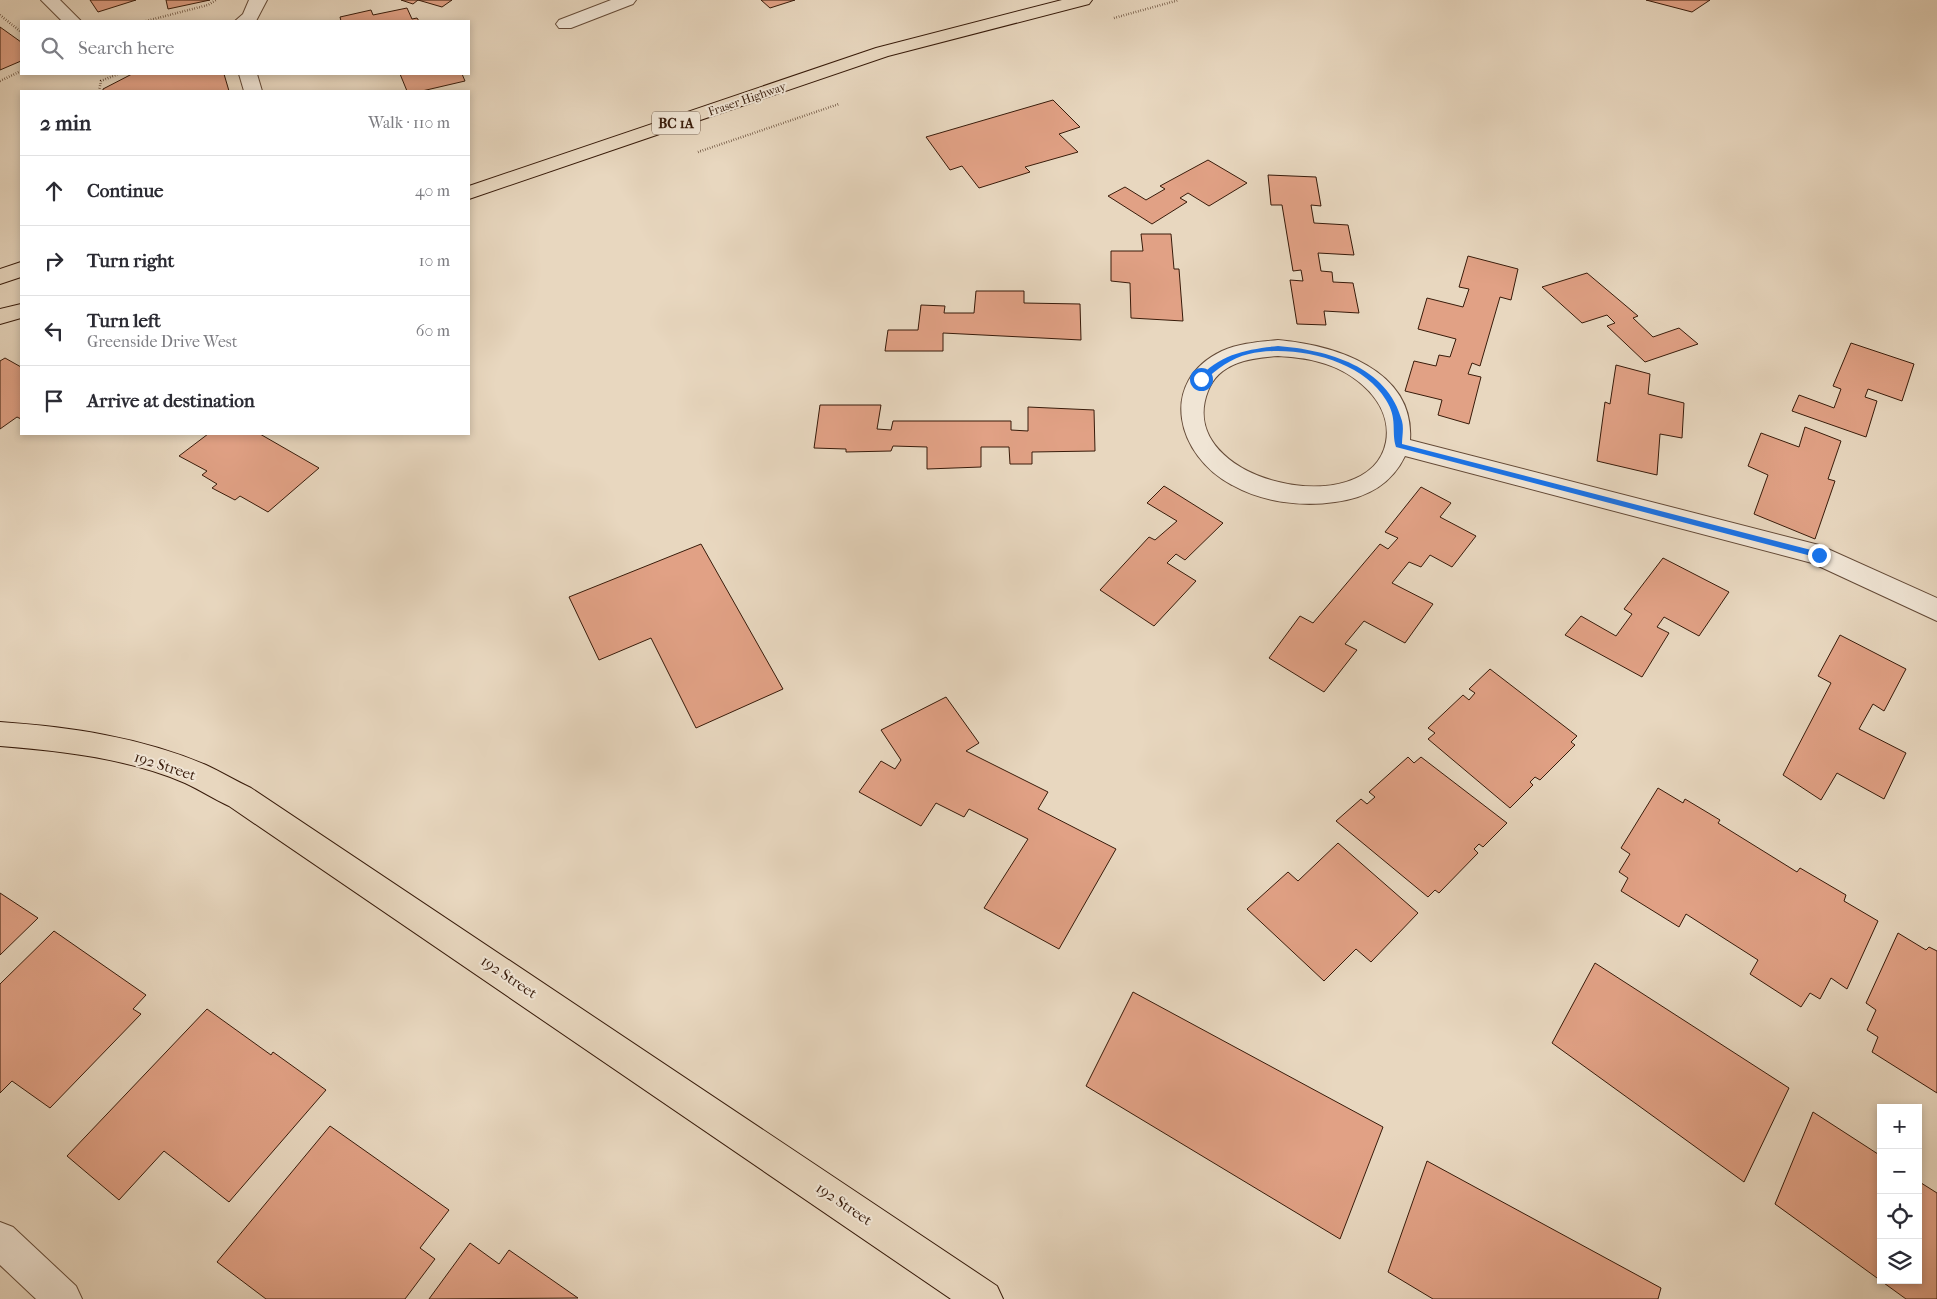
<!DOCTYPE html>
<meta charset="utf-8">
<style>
body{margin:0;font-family:"IM FELL French Canon",serif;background:#f2f2f3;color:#2b2b33}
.controls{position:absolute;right:15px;bottom:15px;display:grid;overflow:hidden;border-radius:0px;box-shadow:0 2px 8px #0003}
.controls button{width:45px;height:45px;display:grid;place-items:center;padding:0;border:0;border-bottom:1px solid #e1e1e2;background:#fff;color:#2b2b33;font:25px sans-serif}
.stop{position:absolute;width:15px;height:15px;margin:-11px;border:4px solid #1a73e8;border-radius:50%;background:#fff}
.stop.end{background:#1a73e8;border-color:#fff;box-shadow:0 1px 5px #0008}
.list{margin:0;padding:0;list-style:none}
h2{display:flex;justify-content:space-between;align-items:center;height:65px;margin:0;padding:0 20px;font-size:21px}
h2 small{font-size:16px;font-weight:400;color:#7c7c81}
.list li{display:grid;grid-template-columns:32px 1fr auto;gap:15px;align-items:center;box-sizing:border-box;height:70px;padding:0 20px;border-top:1px solid #e1e1e2}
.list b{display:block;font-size:19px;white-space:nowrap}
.list p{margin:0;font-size:16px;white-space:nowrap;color:#7c7c81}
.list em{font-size:16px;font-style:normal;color:#7c7c81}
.icon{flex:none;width:28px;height:28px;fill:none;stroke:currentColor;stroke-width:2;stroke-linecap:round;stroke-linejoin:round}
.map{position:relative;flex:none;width:1937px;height:1299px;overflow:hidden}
.search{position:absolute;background:#fff;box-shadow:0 2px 8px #0003;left:20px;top:20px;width:450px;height:55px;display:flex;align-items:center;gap:12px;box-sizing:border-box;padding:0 18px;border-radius:0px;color:#7c7c81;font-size:19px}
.panel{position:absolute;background:#fff;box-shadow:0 2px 8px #0003;left:20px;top:90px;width:450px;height:345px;border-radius:0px}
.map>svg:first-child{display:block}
.building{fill:#e1a185;stroke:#381b0a}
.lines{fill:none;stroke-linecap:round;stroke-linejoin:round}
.minor-casing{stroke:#644a37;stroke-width:2}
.major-casing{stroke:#381b0a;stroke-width:2}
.path{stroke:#381b0a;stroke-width:2.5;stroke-dasharray:0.5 2;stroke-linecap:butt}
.minor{fill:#f0e5d5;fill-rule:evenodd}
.major{fill:#e8d7bf;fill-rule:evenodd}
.route{fill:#1a73e8}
.labels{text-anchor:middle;stroke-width:4;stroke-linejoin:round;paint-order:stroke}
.far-street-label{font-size:12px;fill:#381b0a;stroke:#f0e5d5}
.shield{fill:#f0e5d5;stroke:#6f5847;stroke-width:1}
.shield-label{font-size:14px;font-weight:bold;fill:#381b0a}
.street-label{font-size:15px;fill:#381b0a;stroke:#f0e5d5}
</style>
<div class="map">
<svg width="1937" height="1299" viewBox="0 0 1937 1299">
<rect width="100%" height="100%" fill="#e8d7bf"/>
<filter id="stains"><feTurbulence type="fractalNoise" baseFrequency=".004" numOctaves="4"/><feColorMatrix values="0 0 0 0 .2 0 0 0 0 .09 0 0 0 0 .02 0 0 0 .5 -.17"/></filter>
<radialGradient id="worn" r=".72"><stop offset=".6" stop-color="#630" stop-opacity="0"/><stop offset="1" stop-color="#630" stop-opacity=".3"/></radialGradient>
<g class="building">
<polygon points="90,0 136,0 98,12"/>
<polygon points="166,0 210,0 168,9"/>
<polygon points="401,0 452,0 442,7 418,0 413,4"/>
<polygon points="761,0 795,0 770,8"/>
<polygon points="1646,0 1710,0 1692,12"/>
<polygon points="407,8 412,19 417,18 419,21 341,21 340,17 371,10 373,15"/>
<polygon points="0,27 21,42 21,61 0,70"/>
<polygon points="132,74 224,74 229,91 103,91 103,89"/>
<polygon points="400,74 462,74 465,81 422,91 407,91"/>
<polygon points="1053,100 1080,127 1059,134 1078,152 1025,167 1030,172 979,188 962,166 950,170 926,137"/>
<polygon points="1208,160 1247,183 1209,206 1188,193 1180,198 1187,202 1152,224 1108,196 1125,187 1146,200 1165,189 1160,186"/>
<polygon points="1268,175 1316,177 1321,206 1311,205 1314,223 1348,225 1354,255 1318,253 1321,271 1332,272 1333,282 1353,283 1359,313 1324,311 1326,325 1297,324 1290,280 1303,281 1301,270 1293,271 1282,205 1271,205"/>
<polygon points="1141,234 1171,234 1174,269 1179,269 1183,321 1131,318 1130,283 1111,281 1111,251 1143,251"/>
<polygon points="1468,256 1518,269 1511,300 1500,297 1480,366 1472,363 1468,374 1481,377 1469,424 1438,415 1442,400 1405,391 1414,361 1436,366 1439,355 1450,357 1456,339 1418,329 1427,298 1463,307 1469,289 1459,287"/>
<polygon points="1587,273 1638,316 1633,318 1653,337 1679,328 1698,344 1645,362 1607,326 1615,323 1607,315 1582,323 1542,287"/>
<polygon points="976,291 1024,291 1024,303 1080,304 1081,340 943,333 943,351 885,351 888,330 918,330 921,305 945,306 944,313 974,313"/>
<polygon points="1851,343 1914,364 1902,401 1868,389 1865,397 1877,401 1866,437 1792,411 1799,395 1834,408 1841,389 1833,386"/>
<polygon points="5,358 21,367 21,419 17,417 0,429 0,361"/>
<polygon points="1616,365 1650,374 1648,394 1684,403 1682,438 1660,434 1657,475 1597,461 1605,402 1610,404"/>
<polygon points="820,405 881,405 877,429 891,430 893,421 1011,421 1011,430 1028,431 1028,407 1094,410 1095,451 1032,452 1032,464 1010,464 1009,447 981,447 981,467 927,469 927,447 893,446 891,451 846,452 846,449 814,448"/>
<polygon points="1805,427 1841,441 1828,479 1835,481 1815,539 1754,514 1768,475 1748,466 1761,433 1799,447"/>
<polygon points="208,434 260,434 319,468 268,512 240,496 235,500 212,488 217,484 202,475 207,471 179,456"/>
<polygon points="1164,486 1223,523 1185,560 1176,554 1167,563 1196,581 1154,626 1100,590 1149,537 1155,540 1177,521 1147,503"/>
<polygon points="1421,487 1451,503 1440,517 1476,536 1452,567 1430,555 1421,567 1409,562 1392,583 1433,604 1405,643 1364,621 1345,644 1357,650 1324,692 1269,658 1300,616 1313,623 1380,544 1388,549 1398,538 1385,532"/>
<polygon points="701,544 783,689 696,728 651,638 599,660 569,597"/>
<polygon points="1663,558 1729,592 1699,636 1664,617 1657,627 1669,633 1642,677 1565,635 1581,616 1616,636 1632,614 1624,609"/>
<polygon points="1840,635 1906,669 1884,711 1873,704 1859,729 1906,753 1884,799 1837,773 1821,800 1783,775 1831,683 1818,676"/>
<polygon points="1490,669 1577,736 1571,742 1575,745 1540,780 1535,777 1530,782 1533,785 1510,808 1428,739 1435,733 1428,728 1463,695 1469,700 1475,693 1469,689"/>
<polygon points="946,697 979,743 966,751 1048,792 1038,809 1116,849 1059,949 984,908 1028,839 969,809 964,817 936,803 921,826 859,792 881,761 895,769 901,760 881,730"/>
<polygon points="1408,757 1414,763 1421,757 1507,823 1483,847 1479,844 1474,849 1478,853 1439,893 1435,890 1428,897 1336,821 1361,799 1367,804 1375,797 1369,792"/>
<polygon points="1658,788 1683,803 1685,799 1720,820 1718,823 1797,872 1800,868 1846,895 1844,901 1878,921 1847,989 1831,978 1820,999 1810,993 1801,1007 1750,974 1758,960 1686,914 1679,927 1621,891 1628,878 1619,872 1630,854 1621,848"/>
<polygon points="1338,843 1418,913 1371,962 1356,949 1324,981 1247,909 1288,872 1298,881"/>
<polygon points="0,893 38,918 0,955"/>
<polygon points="54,931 146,995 133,1009 141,1014 50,1108 12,1081 0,1093 0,984"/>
<polygon points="1898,933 1926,950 1929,947 1937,951 1937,1093 1872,1052 1878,1037 1867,1030 1876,1010 1866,1003"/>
<polygon points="1595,963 1789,1088 1744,1182 1552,1043"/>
<polygon points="1133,992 1383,1127 1340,1239 1086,1086"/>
<polygon points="207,1009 271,1055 273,1052 326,1090 229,1202 164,1151 119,1200 67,1156"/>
<polygon points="1813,1112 1881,1156 1881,1280 1918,1280 1918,1181 1937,1193 1937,1299 1906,1299 1775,1204"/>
<polygon points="330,1126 449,1210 420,1248 435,1259 405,1299 266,1299 217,1262"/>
<polygon points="1427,1161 1661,1288 1658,1299 1433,1299 1388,1272"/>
<polygon points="470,1243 499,1264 509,1250 578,1298 429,1299"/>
</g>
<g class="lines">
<g class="minor-casing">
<g id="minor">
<polygon points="41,0 60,0 81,21 62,21"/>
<polygon points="249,0 267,0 256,21 235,21 243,14"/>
<polygon points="611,0 636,0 633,4 571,28 559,28 556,24 559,20"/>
<polygon points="239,74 257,74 262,91 244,91"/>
<path d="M1278 340C1334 345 1415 369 1410 440L1819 545 1937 598V621L1812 563 1405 456C1391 485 1366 498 1335 502 1301 507 1262 502 1232 485 1177 456 1157 382 1222 351 1240 343 1259 342 1278 340ZM1278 356C1292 357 1306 358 1319 362 1354 371 1393 402 1386 442 1370 525 1172 482 1208 391 1219 362 1251 358 1278 356Z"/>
<polygon points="0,1222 13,1227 76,1286 82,1299 36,1299 0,1265"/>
</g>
</g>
<g class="major-casing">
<g id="major">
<polygon points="1062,0 1092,0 1089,4 888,56 469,199 469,186 876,48"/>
<polygon points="21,262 21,277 0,284 0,269"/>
<polygon points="21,304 21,318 0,324 0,309"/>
<path d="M0 722C70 727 141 737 206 765 221 772 236 781 251 788L997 1286 1003 1299H951L229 806C214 799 200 790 185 783 127 758 62 751 0 746Z"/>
</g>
</g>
<g class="path">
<polyline points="0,15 21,32"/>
<polyline points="1114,18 1179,0"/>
<polyline points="146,21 208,5 216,0"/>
<polyline points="0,81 21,71"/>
<polyline points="99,91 101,81 118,74"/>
<polyline points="698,152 839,104"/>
</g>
<use href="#minor" class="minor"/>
<use href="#major" class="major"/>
</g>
<path class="route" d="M1278 346C1327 350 1388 366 1402 421 1404 428 1402 437 1402 444L1819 552 1823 555 1819 558 1396 447C1391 431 1398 419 1386 400 1362 359 1293 344 1249 354 1231 358 1217 369 1204 381L1198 379C1219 354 1248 349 1278 346Z"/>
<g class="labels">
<g class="far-street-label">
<text transform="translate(747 99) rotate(-19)" y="4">Fraser Highway</text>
</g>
<rect class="shield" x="652" y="111.5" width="48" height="23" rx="4"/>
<g class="shield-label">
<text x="676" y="128">BC 1A</text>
</g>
<g class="street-label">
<text transform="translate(165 766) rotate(18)" y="5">192 Street</text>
<text transform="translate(509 977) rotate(34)" y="5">192 Street</text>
<text transform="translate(844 1204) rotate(34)" y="5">192 Street</text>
</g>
</g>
<rect width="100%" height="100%" filter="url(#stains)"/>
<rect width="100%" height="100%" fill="url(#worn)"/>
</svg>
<div class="controls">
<button>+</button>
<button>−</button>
<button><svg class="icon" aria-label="locate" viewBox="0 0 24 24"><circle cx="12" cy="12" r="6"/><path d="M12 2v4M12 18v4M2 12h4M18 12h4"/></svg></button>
<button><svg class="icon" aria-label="layers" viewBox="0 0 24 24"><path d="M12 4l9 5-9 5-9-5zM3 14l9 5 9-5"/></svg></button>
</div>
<div class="stop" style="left:1201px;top:379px"></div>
<div class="stop end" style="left:1819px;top:555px"></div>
<div class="search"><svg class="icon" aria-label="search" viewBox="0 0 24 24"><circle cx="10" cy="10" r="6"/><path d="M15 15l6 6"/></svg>Search here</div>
<section class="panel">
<h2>2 min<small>Walk · 110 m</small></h2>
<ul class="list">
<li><svg class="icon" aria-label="ahead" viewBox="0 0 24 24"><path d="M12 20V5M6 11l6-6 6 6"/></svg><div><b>Continue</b></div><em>40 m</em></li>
<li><svg class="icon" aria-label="right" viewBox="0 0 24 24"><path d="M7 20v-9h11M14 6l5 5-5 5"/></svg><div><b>Turn right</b></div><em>10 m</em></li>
<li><svg class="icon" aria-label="left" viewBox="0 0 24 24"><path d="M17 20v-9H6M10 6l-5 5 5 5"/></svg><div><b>Turn left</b><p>Greenside Drive West</p></div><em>60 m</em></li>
<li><svg class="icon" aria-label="arrive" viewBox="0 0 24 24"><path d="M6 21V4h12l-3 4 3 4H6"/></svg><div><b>Arrive at destination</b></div></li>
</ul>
</section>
</div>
